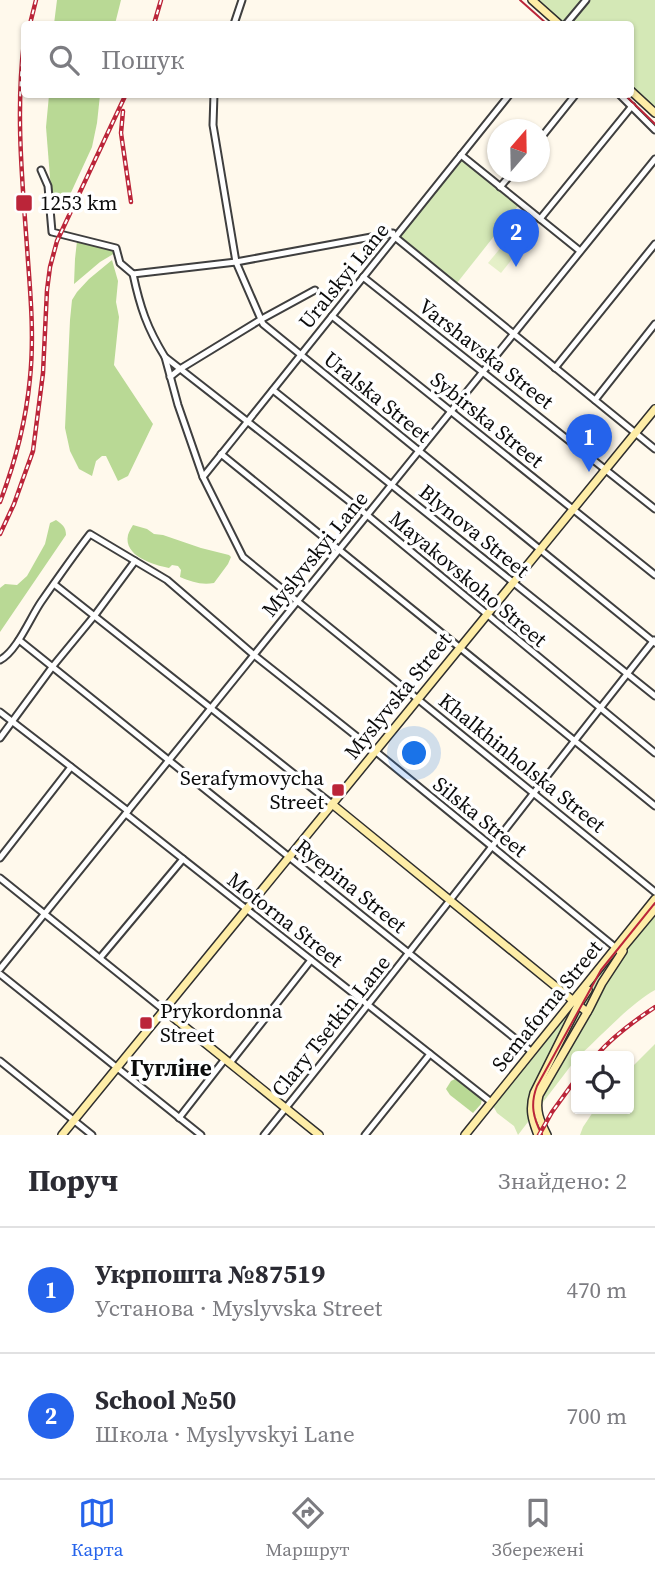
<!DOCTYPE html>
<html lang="uk">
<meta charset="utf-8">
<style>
body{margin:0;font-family:"Source Serif 4",serif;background:#f2f2f3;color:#2b2b33}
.controls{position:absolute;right:21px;bottom:21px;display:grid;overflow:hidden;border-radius:7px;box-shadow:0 2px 5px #0004}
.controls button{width:63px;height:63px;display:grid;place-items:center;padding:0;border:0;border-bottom:2px solid #e1e1e2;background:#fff;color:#2b2b33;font:35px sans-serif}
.compass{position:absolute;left:487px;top:119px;width:63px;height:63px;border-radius:50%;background:#fff;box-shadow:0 2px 5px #0004;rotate:20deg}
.you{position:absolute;left:415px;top:754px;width:24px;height:24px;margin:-18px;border:5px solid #fff;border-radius:50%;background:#1a73e8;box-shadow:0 0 0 10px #1a73e833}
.badge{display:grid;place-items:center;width:46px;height:46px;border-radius:50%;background:#2563eb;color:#fff;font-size:23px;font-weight:700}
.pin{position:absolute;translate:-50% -58px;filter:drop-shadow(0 2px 4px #0008)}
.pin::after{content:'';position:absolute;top:37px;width:24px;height:21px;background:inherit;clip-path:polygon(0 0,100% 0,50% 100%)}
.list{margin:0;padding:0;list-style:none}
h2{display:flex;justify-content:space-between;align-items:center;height:91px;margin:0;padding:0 28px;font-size:30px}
h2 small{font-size:23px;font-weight:400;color:#7c7c81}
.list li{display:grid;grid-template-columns:46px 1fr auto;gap:21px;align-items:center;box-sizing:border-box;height:126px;padding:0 28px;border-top:2px solid #e1e1e2}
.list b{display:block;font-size:26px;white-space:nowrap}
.list p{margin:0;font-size:23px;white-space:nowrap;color:#7c7c81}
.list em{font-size:23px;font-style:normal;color:#7c7c81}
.icon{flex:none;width:38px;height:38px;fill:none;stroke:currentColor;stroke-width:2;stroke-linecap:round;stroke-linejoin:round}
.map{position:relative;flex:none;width:655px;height:1135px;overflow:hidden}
.search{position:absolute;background:#fff;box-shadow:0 2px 5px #0004;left:21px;right:21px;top:21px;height:77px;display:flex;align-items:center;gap:18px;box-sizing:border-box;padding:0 24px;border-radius:7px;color:#7c7c81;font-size:26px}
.sheet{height:343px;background:#fff}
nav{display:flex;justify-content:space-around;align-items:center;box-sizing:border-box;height:98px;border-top:2px solid #e1e1e2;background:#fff;font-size:19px;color:#7c7c81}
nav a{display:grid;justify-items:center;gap:4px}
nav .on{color:#2563eb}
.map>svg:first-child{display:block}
.green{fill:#d4e8b6}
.forest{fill:#b9d995}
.pitch{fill:#e5f0c8}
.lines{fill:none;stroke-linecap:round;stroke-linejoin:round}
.street-casing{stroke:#3f3f3f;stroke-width:9}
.secondary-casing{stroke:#2e2e2e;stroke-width:10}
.street{stroke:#fff;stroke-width:5}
.secondary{stroke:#feeda7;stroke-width:7}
.tram{stroke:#bb2539;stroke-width:2}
.rail-casing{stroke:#bb2539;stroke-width:4.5}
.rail{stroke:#fff;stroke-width:2;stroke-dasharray:5;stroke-linecap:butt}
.poi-dot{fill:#bb2539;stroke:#fff;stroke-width:2.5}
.labels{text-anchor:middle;stroke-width:7;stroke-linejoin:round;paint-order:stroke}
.poi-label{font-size:21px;fill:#0c0c0c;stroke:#fff;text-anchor:start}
.street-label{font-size:21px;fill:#0c0c0c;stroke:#fff}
.neighbourhood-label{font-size:23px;font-weight:bold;fill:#0c0c0c;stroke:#fff}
</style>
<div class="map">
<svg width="655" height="1135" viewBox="0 0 655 1135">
<rect width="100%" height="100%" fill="#fff9ec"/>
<g class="green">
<polygon points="537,0 655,0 655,108 631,85 630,24 564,24"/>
<polygon points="461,160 518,206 457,283 400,236"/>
<path d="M655 896V990C630 1004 601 1036 579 1056H576V1059L518 1135 514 1126 497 1113 491 1102Z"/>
<polygon points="655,1044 655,1135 580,1135 583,1127 595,1109 629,1109 629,1070"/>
</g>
<g class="forest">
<polygon points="57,0 121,0 115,24 54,24"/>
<polygon points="49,95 100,95 97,123 92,147 68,199 64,203 52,203 46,127"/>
<polygon points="77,241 112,250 115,253 100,262 74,284 75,259"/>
<polygon points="112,260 118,281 116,302 119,317 114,365 153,424 128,476 118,481 106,456 102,456 96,461 92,476 79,469 70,451 65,428 70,320 72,300 77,292 89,279"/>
<path d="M56 520C62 524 66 527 66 535L0 632V588L5 584 17 585 27 576 45 544 50 523Z"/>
<path d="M133 525 147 529 154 534 163 535 201 548 229 555 231 557 228 564 214 583C201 585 192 582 180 577L181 570 178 566 172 565 169 568C154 565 123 556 128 535 129 532 131 528 133 525Z"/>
<polygon points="455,1079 482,1098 481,1104 473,1113 450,1095 446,1089 451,1081"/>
</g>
<polygon class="pitch" points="508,239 520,249 501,273 488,263"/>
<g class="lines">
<g class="street-casing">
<g id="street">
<polyline points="234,24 242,0"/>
<polyline points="566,24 586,0"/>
<polyline points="214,94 213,125 236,262 263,324 655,643"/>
<polyline points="619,94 655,130"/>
<polyline points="540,139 576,94"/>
<polyline points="461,155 580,251"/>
<polyline points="41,170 48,186 52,232 116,248 120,263 133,274"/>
<polyline points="500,187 513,172"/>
<polyline points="540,219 632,106"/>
<polyline points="390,233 655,449"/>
<path d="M133 274C140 307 147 328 165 357L367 515 655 753"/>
<polyline points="133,274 236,262 393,233"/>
<polyline points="363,277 655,509"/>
<polyline points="332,316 655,575"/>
<polyline points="165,357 178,405 203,477 243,557 655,892"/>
<polyline points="555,368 655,244"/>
<polyline points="170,377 180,369 260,320 315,290"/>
<polyline points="273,390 655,696"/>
<polyline points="595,400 655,324"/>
<polyline points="221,454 655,806"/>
<polyline points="203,477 510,94"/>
<polyline points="54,584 332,804"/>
<polyline points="19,640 532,1052"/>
<path d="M0 660C17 651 30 618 41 602 57 579 73 556 90 534L167 580 254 655 375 751 616 948"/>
<polyline points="0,712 128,811"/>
<polyline points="0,738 53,666 95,615 135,561"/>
<polyline points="126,814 491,1102"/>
<polyline points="0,858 71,767"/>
<polyline points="0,878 164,1010"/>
<polyline points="100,958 183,859"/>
<polyline points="0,969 655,159"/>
<polyline points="0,974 201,1135"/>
<polyline points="0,1061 92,1135"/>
<polyline points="230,1063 311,960"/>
<polyline points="179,1118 225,1059"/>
<path d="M264 1135C396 972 523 805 654 640"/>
<polyline points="365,1135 430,1054"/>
</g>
</g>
<g class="secondary-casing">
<g id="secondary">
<polyline points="532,0 559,24"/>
<polyline points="630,90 655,113"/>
<polyline points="332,804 587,1012"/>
<polyline points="620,951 655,909"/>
<polyline points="164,1010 319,1135"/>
<polyline points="62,1135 655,409"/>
<polyline points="465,1135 655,899"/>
<path d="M538 1135C532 1120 529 1109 534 1093L578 1005 588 990"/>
<path d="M547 1135C540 1121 535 1110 539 1095L589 1009 602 983 623 951"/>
</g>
</g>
<use href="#street" class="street"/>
<use href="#secondary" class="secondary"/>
<g class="tram">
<polyline points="520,0 547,24"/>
<polyline points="624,94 655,124"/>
<path d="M542 1135C533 1118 530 1104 537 1086L601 970 655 903"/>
</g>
<g class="rail-casing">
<g id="rail">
<polyline points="30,24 36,0"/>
<polyline points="154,24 161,0"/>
<polyline points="123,111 121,133 131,202"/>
<path d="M0 502C15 463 26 421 30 378 34 339 31 300 28 261 23 188 15 115 24 42"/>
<polyline points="0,534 14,504 33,451 43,373 47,290 50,267 57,241 126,94"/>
<path d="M596 1056C612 1037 634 1021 655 1007"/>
<polyline points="539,1135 552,1112 576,1079"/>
</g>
</g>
<use href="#rail" class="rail"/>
</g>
<g class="poi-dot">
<rect x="15" y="194" width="18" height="18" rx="3.5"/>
<rect x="331" y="783" width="14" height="14" rx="3.5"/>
<rect x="139" y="1016" width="14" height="14" rx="3.5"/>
</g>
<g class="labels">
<g class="poi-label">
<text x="40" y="210">1253 km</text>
<text x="324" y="785" text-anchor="end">Serafymovycha<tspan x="324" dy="24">Street</tspan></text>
<text x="160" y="1018">Prykordonna<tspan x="160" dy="24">Street</tspan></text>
</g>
<g class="street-label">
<text transform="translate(344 276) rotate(-51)" y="7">Uralskyi Lane</text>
<text transform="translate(486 354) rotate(38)" y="7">Varshavska Street</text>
<text transform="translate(377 397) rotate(39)" y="7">Uralska Street</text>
<text transform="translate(487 420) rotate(39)" y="7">Sybirska Street</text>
<text transform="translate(474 531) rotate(39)" y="7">Blynova Street</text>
<text transform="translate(315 554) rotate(-51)" y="7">Myslyvskyi Lane</text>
<text transform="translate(468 579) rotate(40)" y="7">Mayakovskoho Street</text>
<text transform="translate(398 696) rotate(-51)" y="7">Myslyvska Street</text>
<text transform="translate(522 763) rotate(39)" y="7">Khalkhinholska Street</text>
<text transform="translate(480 817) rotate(39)" y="7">Silska Street</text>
<text transform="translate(351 886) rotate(39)" y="7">Ryepina Street</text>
<text transform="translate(285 920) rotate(38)" y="7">Motorna Street</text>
<text transform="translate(547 1006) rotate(-51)" y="7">Semaforna Street</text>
<text transform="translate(331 1026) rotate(-51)" y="7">Clary Tsetkin Lane</text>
</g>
<g class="neighbourhood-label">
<text x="171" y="1076">Гугліне</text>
</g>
</g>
</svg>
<div class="controls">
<button><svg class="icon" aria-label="locate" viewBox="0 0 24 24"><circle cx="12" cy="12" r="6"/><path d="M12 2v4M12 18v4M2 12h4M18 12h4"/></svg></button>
</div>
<svg class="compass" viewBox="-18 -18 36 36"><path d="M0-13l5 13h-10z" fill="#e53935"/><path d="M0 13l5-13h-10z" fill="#7c7c81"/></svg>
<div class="you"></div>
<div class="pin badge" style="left:589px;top:472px">1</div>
<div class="pin badge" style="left:516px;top:267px">2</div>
<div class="search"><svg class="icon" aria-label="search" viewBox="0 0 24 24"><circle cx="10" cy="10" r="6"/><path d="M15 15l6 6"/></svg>Пошук</div>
</div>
<section class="sheet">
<h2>Поруч<small>Знайдено: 2</small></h2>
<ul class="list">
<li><span class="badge">1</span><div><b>Укрпошта №87519</b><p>Установа · Myslyvska Street</p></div><em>470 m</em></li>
<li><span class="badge">2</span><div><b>School №50</b><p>Школа · Myslyvskyi Lane</p></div><em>700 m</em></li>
</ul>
</section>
<nav>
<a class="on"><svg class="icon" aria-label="map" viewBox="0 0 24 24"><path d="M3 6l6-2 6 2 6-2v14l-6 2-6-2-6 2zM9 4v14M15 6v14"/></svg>Карта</a>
<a><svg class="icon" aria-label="directions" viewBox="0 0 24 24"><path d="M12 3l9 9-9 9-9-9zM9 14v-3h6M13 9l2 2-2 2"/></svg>Маршрут</a>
<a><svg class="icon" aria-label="saved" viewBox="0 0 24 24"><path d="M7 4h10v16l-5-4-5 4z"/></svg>Збережені</a>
</nav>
